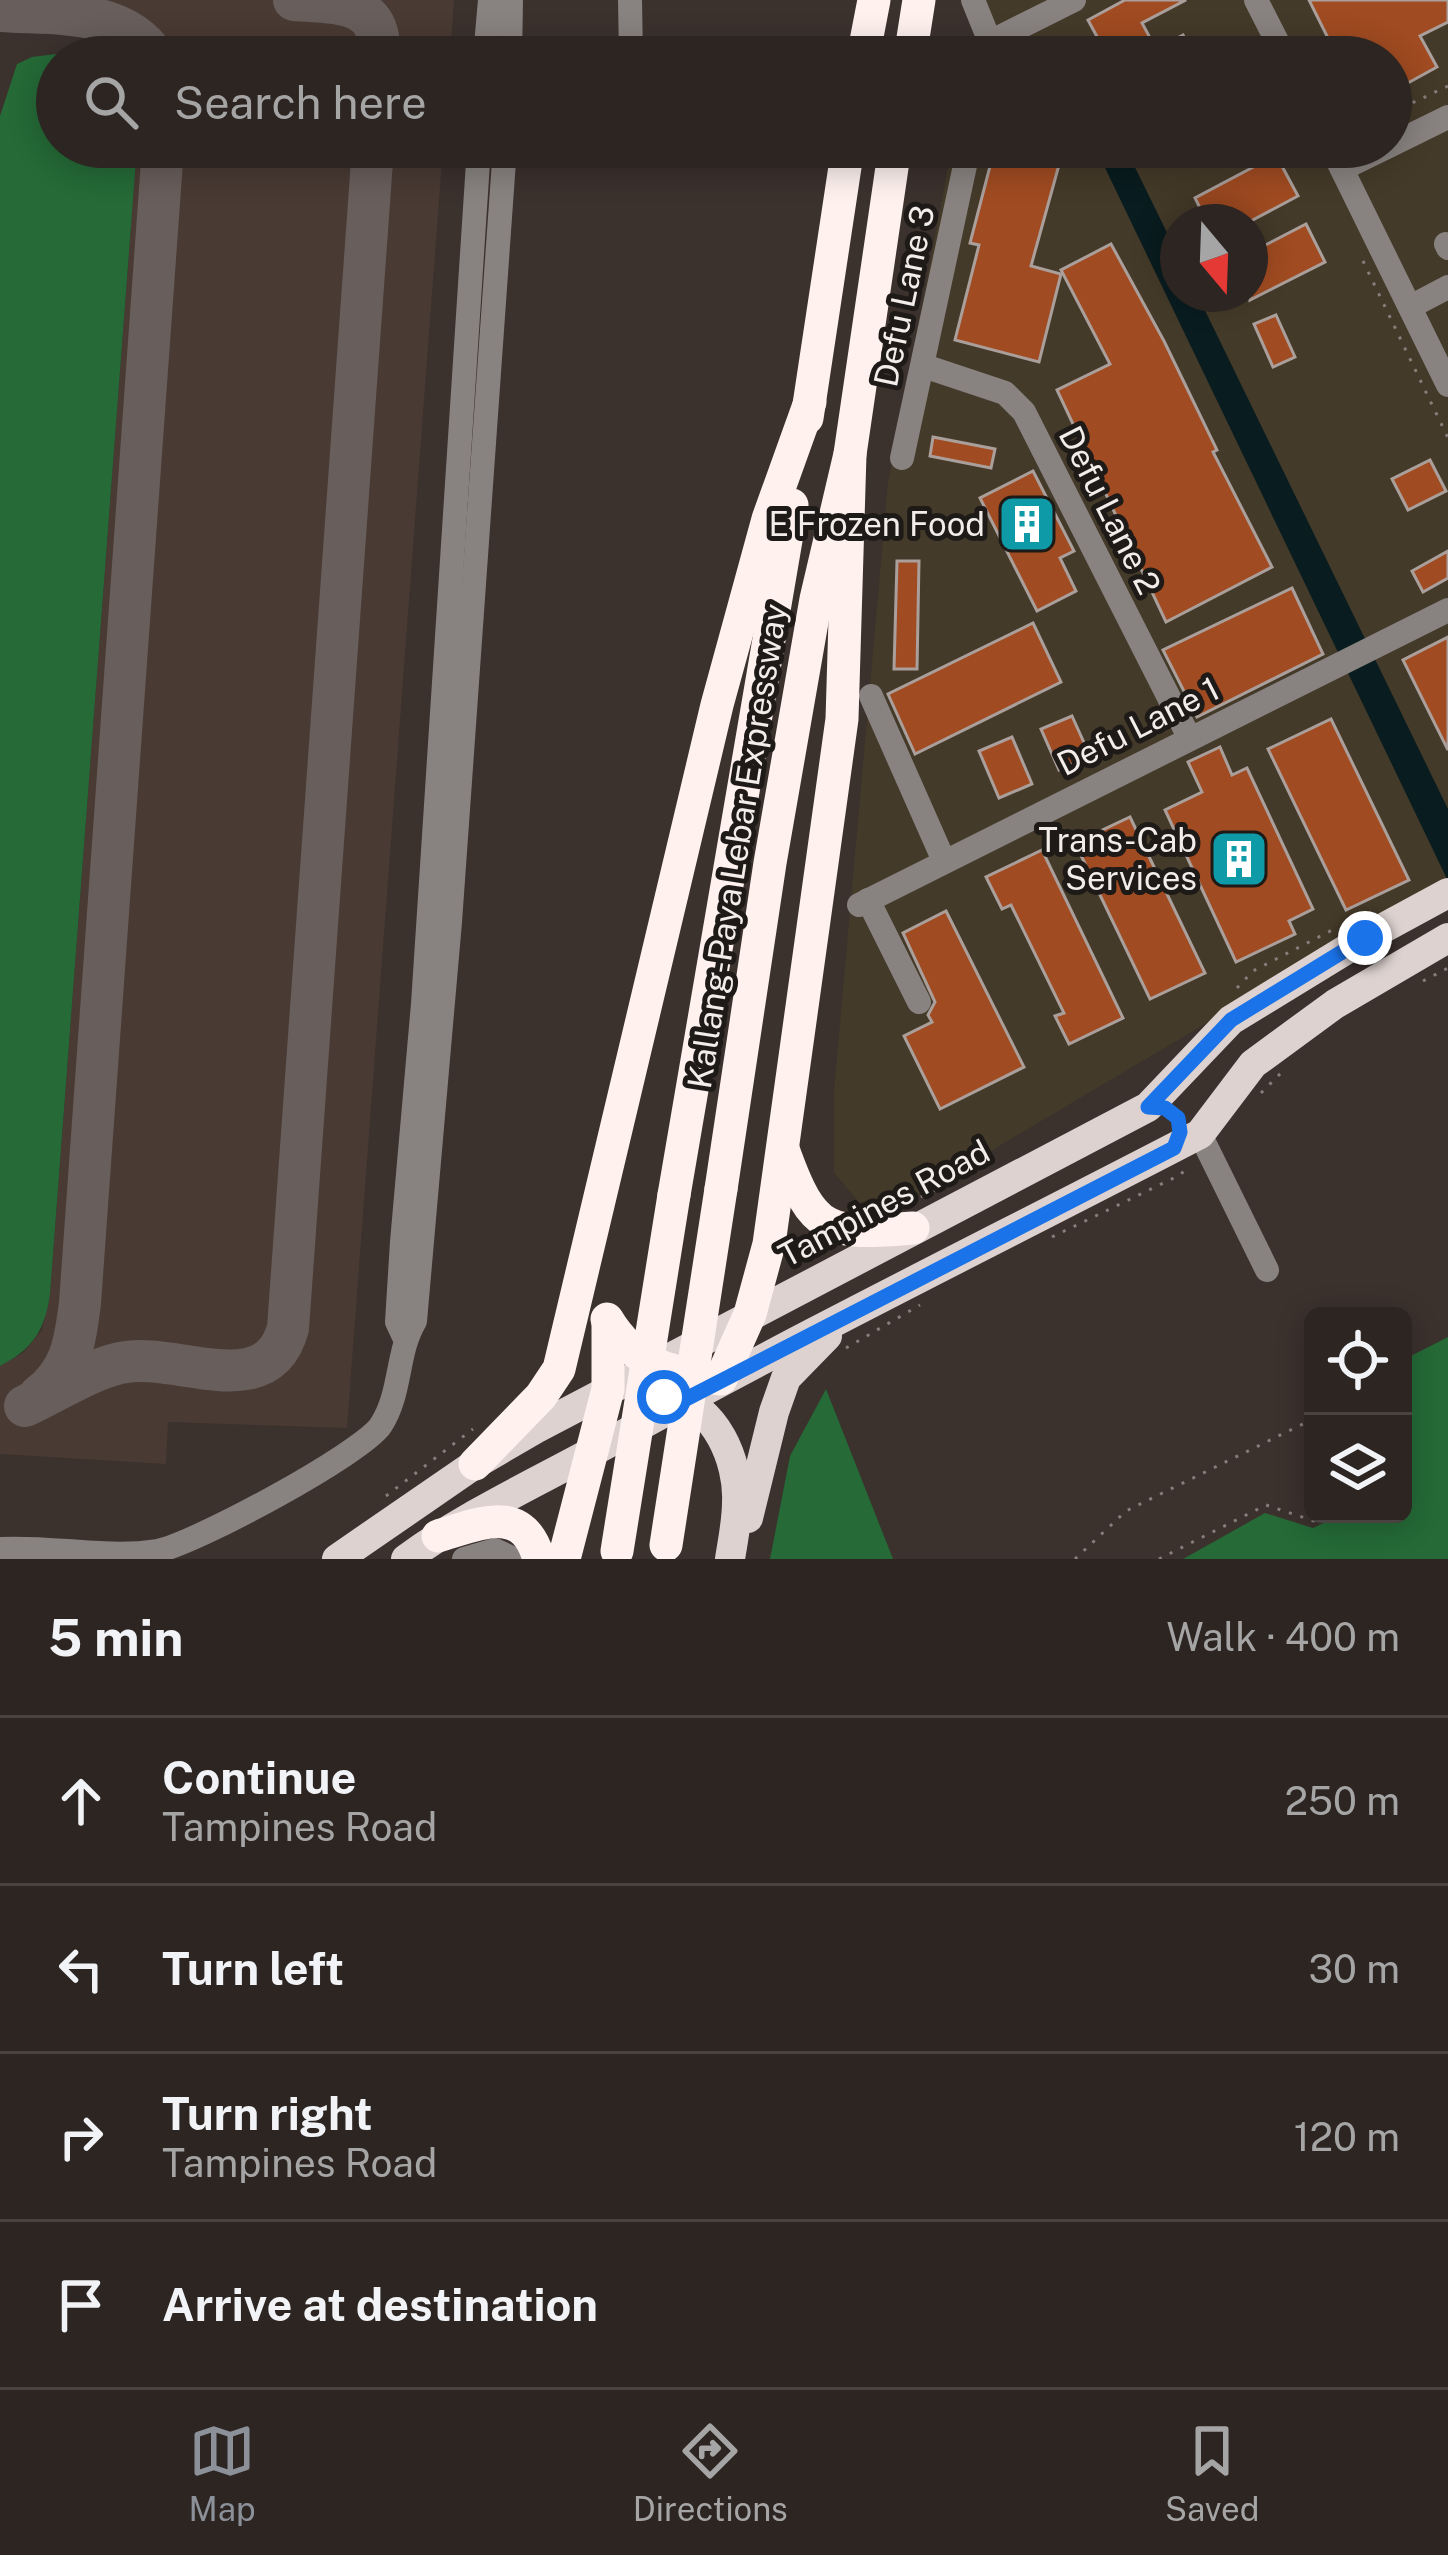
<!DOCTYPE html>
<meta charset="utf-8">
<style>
body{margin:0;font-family:"Public Sans",sans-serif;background:#342d2a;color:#f1f3f6}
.controls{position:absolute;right:36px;bottom:36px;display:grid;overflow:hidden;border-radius:18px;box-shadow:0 6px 30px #0003}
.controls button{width:108px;height:108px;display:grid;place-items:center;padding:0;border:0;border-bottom:3px solid #484240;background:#2c2522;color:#f1f3f6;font:60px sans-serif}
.compass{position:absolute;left:1160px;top:204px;width:108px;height:108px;border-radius:50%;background:#2c2522;box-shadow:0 6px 30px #0003;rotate:161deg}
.stop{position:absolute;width:36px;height:36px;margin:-27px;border:9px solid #1a73e8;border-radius:50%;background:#fff}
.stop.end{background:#1a73e8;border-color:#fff;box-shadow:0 3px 12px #0008}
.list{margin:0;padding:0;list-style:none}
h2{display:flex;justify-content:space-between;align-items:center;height:156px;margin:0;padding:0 48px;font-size:51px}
h2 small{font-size:39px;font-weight:400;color:#a6a5a5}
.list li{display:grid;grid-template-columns:78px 1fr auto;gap:36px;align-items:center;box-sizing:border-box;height:168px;padding:0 48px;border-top:3px solid #484240}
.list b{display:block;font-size:45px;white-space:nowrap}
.list p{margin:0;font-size:39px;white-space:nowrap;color:#a6a5a5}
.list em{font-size:39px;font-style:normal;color:#a6a5a5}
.icon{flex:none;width:66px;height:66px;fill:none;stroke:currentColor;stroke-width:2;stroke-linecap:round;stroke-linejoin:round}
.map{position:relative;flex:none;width:1448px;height:1559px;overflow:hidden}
.search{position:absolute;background:#2c2522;box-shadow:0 6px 30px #0003;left:36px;right:36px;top:36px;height:132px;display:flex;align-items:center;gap:30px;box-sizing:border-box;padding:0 42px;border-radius:66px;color:#a6a5a5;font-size:45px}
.sheet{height:828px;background:#2c2522}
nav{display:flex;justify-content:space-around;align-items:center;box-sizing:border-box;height:168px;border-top:3px solid #484240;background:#2c2522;font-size:33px;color:#a6a5a5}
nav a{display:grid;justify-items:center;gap:6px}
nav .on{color:#8c9099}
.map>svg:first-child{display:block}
.built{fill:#493a33}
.industrial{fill:#443a29;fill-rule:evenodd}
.green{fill:#256a37}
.water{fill:#091c1f}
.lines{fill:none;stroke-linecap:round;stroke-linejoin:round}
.taxiway{stroke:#685e5b;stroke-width:42}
.building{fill:#a04b21;stroke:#ab9f9b;stroke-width:3}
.path{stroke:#867e7a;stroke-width:3;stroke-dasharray:3 9;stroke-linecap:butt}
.minor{stroke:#888381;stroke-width:24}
.major{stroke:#ddd2cf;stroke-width:30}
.highway{stroke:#fef1ee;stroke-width:33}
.highway-bridge{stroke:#fef1ee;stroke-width:33}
.route{stroke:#1a73e8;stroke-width:15}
.labels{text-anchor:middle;stroke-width:10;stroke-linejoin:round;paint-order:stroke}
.street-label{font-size:33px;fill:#f2ecea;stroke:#1e1a18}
.poi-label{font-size:33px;fill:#f2ecea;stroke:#1e1a18;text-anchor:end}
</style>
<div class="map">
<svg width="1448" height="1559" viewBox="0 0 1448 1559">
<rect width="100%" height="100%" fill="#3b312d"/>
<g class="built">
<polygon points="86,0 454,0 450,57 82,57"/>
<polygon points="137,147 443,147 347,1428 168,1422 166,1464 0,1454 0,1366 23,1353 42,1330 50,1294"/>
</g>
<path class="industrial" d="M980 0H1448V880L908 1200 859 1202 834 1173V1091L888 483 952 147H1391V57H970ZM1178 222H1250V294H1178Z"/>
<g class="green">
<path d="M56 54 71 57H57V147H137L50 1294C45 1330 33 1349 0 1366V116L17 64 32 57Z"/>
<polygon points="1448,1337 1448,1559 1183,1559 1265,1513 1313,1528 1342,1514 1403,1514 1403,1360"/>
<polygon points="826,1389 893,1559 770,1559 790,1456"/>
</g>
<polygon class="water" points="1095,147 1125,147 1178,255 1178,294 1197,294 1448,809 1448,881"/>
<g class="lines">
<g class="taxiway">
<path d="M294 0C339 3 383 0 379 57"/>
<path d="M0 11C53 15 122 7 155 57"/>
<path d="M39 1396C72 1371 75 1341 80 1303L163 147"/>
<path d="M25 1406C55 1392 89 1370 120 1363 175 1350 267 1406 288 1328L373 147"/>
</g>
</g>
<g class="building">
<polygon points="1125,0 1186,0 1142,23 1156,49 1183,35 1195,57 1108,57 1088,20"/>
<polygon points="1309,0 1448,0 1448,22 1420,36 1437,67 1397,89 1391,77 1391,57 1380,57 1374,45 1350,57 1333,57 1325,42 1329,40"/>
<polygon points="995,147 1064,147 1031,266 1061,274 1039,362 955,340 979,245 970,243"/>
<polygon points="1276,155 1298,196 1249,222 1207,222 1195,198"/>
<polygon points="1306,224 1325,262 1250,300 1250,253"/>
<polygon points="1111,244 1164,341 1217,450 1213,452 1272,567 1166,622 1057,390 1110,364 1061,270"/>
<polygon points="1276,315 1295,357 1273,367 1254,324"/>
<polygon points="933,437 995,449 991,468 930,456"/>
<polygon points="1430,460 1446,491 1408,510 1392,479"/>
<polygon points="1033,471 1074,551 1060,558 1076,591 1037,611 980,498"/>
<polygon points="1448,551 1448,578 1423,592 1412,571"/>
<polygon points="897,561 919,561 917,669 894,669"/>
<polygon points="1292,588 1323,654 1197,717 1163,650"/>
<polygon points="1033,623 1061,682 915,754 888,694"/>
<polygon points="1448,637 1448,750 1403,660"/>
<polygon points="1072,716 1090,756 1059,770 1041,729"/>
<polygon points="1331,719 1409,880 1346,910 1268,749"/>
<polygon points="1012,737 1032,784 999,798 979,751"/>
<polygon points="1220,747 1232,775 1247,768 1313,909 1289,921 1295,934 1236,962 1165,810 1202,792 1188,762"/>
<polygon points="1130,817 1205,973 1150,999 1075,843"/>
<polygon points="1042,850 1123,1018 1069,1044 1055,1016 1064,1013 1011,905 1002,909 986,877"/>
<polygon points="946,911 1024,1067 940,1109 904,1036 932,1022 928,1015 935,1002 903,933"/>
</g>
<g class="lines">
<g class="path">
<polyline points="1391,113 1448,86"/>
<polyline points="1363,261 1448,438"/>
<polyline points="1423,981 1448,968"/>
<polyline points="1237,988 1253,971 1336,928"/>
<polyline points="1261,1093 1284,1070"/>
<polyline points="910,1202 977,1170"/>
<polyline points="1052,1237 1180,1175 1187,1168"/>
<polyline points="846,1348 920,1305"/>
<polyline points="386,1496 473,1429"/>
<polyline points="1075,1559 1126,1511 1313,1419"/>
<polyline points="1159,1559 1266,1505 1314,1521 1328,1514"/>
</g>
<g class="minor">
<polyline points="630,0 631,57"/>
<polyline points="973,0 990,42 988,55"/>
<polyline points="1256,0 1285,57"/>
<polyline points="990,42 1074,0"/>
<polyline points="485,57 490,0"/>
<polyline points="510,57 511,0"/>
<polyline points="1391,145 1448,117"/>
<polyline points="1331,147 1448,385"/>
<polyline points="1342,169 1387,147"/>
<polyline points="1446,244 1448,248"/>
<polyline points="1410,307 1448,287"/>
<polyline points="924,366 1005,393 1024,412 1189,737"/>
<polyline points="902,458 969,147"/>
<polyline points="871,696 944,861"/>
<polyline points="868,900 919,1002"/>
<polyline points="859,905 1448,610"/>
<polyline points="1200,1134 1267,1270"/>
<polyline points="405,1339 397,1322 402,1242 423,1004 479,147"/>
<path d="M0 1549C52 1546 105 1559 157 1551 193 1545 363 1453 381 1425 402 1392 396 1353 415 1321L450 922 505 147"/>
<polyline points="464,1559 495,1550 514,1559"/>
</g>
<g class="major">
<path d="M672 1398C715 1405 739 1461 737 1502 737 1521 733 1540 730 1559"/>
<polyline points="748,1518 774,1412 786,1378 827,1336"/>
<polyline points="337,1559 475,1464 535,1429 1148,1107 1231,1020 1365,938 1448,893"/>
<path d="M406 1559C473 1510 547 1478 619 1437 810 1331 1006 1235 1200 1134L1253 1064 1335 1004 1448 938"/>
</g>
<g class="highway">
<polyline points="863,57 874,0"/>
<polyline points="910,57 919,0"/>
<polyline points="807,418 848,147"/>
<path d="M783 1149C813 1234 828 1235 913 1228"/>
<polyline points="721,1189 770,863 816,599 850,454 895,147"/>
<polyline points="674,1195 792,505"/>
<path d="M607 1319C635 1365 669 1373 721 1379L750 1314 769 1244 842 719 850 454"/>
<polyline points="475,1464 541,1396 559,1369 717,705 768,519 810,402"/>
<path d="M438 1536C482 1523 523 1503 539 1559"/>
<polyline points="564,1559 608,1389 608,1321"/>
</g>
<g class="highway-bridge">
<polyline points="666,1545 721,1189"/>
<polyline points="617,1551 674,1195"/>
</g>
</g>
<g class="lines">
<polyline class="route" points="664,1397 684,1400 1174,1148 1180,1132 1178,1118 1165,1108 1148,1107 1231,1020 1365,938"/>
</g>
<defs>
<g id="building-square" transform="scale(3)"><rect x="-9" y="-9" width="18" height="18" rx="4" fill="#0f9aa8" stroke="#1e1a18"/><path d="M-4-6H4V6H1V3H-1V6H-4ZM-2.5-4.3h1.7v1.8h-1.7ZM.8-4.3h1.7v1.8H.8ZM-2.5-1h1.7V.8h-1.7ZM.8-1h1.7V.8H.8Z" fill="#fff"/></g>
</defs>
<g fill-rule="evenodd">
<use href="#building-square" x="1027" y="524"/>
<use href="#building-square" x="1239" y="859"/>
</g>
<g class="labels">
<g class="street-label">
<text transform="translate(904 296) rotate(-78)" y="12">Defu Lane 3</text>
<text transform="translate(1110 510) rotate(63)" y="12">Defu Lane 2</text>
<text transform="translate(1138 726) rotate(-27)" y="12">Defu Lane 1</text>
<text transform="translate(737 846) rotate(-81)" y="12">Kallang-Paya Lebar Expressway</text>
<text transform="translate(884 1203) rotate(-28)" y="12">Tampines Road</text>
</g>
<g class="poi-label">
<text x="985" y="536">E Frozen Food</text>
<text x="1197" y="852">Trans-Cab<tspan x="1197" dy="38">Services</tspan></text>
</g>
</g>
</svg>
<div class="controls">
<button><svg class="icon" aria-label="locate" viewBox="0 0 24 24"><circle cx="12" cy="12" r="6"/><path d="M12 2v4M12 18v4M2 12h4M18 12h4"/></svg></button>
<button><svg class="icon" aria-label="layers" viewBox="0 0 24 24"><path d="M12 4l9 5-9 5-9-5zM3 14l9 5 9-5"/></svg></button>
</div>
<svg class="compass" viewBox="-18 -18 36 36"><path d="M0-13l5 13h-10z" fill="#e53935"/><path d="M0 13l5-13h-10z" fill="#a6a5a5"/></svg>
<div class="stop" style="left:664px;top:1397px"></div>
<div class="stop end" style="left:1365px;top:938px"></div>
<div class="search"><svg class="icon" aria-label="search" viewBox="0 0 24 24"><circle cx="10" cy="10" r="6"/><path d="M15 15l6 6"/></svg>Search here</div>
</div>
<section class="sheet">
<h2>5 min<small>Walk · 400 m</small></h2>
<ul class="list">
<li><svg class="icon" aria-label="ahead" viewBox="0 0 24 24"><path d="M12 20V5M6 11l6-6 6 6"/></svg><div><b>Continue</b><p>Tampines Road</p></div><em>250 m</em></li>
<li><svg class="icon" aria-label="left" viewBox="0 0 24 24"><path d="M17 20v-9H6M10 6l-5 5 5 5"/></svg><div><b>Turn left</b></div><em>30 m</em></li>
<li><svg class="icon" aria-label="right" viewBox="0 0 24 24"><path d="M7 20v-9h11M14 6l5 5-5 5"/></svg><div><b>Turn right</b><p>Tampines Road</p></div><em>120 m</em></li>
<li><svg class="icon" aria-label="arrive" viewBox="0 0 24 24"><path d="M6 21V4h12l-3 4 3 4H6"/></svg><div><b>Arrive at destination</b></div></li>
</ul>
</section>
<nav>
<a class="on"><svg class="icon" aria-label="map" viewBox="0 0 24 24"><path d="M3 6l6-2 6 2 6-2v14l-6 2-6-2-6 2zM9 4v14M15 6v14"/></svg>Map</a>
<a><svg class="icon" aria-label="directions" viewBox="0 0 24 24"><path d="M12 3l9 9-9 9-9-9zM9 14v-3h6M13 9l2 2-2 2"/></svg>Directions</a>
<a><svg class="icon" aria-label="saved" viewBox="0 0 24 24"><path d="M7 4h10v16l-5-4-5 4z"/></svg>Saved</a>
</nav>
